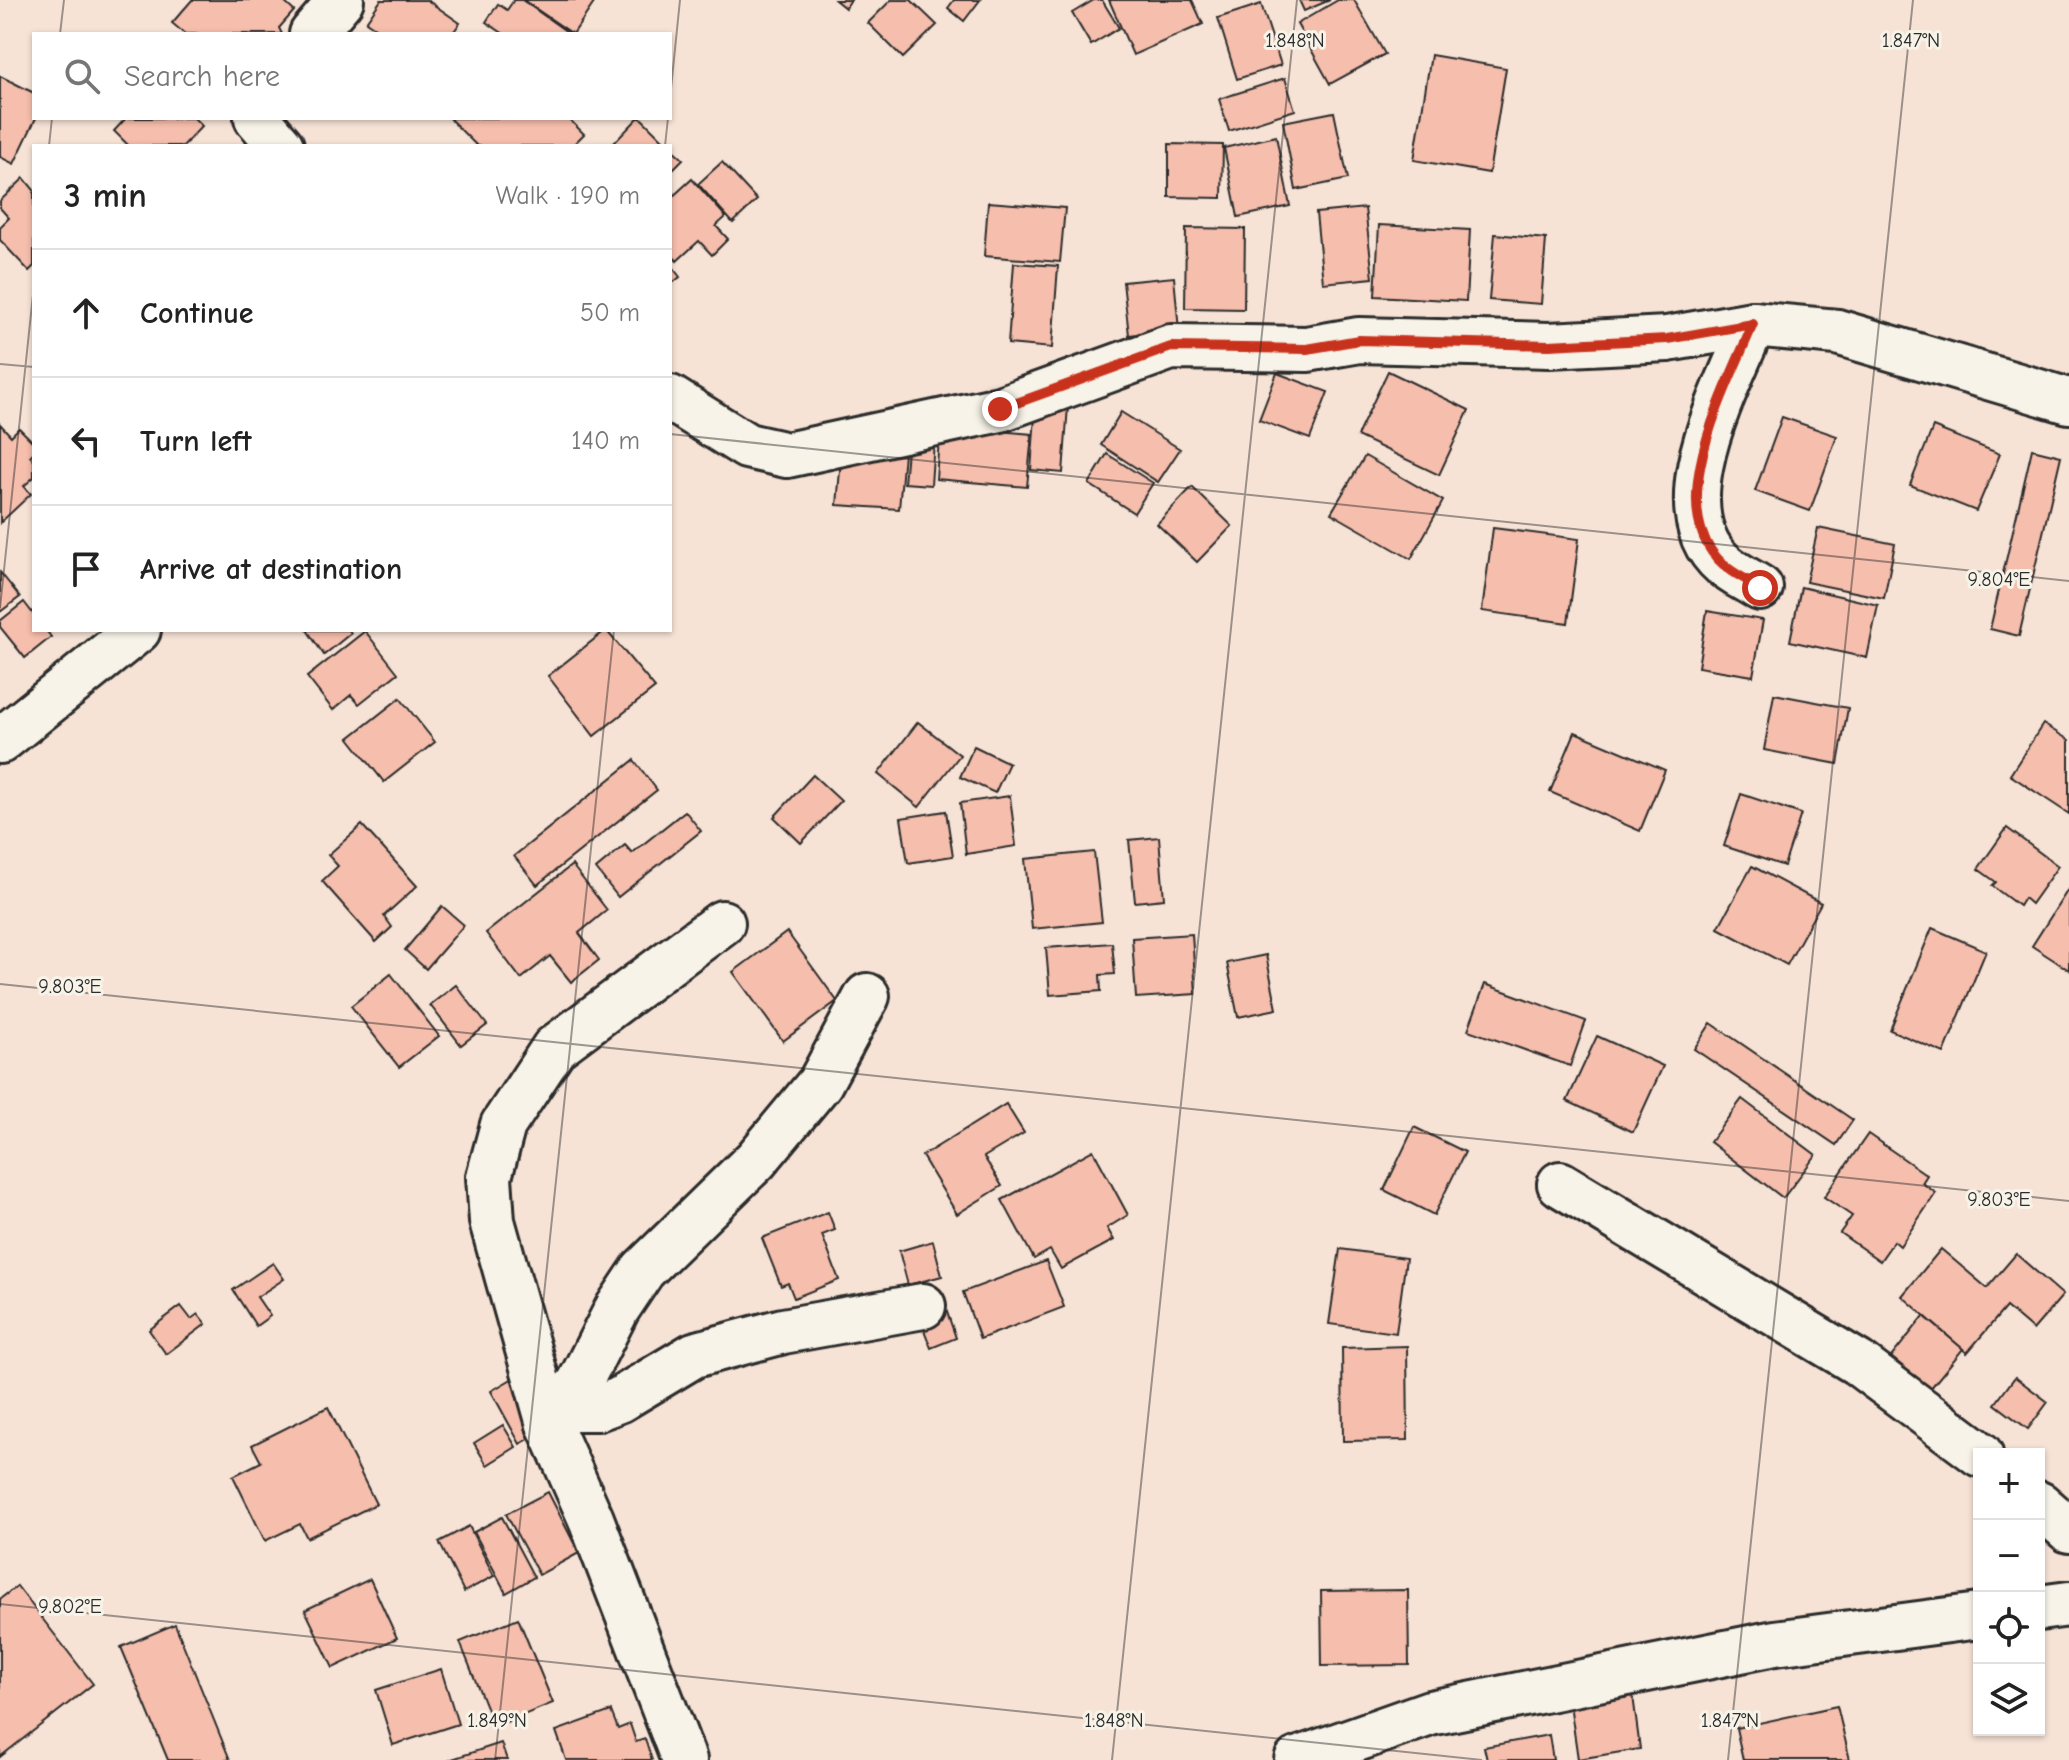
<!DOCTYPE html>
<meta charset="utf-8">
<style>
body{margin:0;font-family:"Comic Neue",sans-serif;background:#f6f6f6;color:#222}
.controls{position:absolute;right:24px;bottom:24px;display:grid;overflow:hidden;border-radius:0px;box-shadow:0 2px 6px #0004}
.controls button{width:72px;height:72px;display:grid;place-items:center;padding:0;border:0;border-bottom:2px solid #e0e0e0;background:#fff;color:#222;font:40px sans-serif}
.stop{position:absolute;width:24px;height:24px;margin:-18px;border:6px solid #c8321e;border-radius:50%;background:#fff}
.stop.end{background:#c8321e;border-color:#fff;box-shadow:0 2px 8px #0008}
.list{margin:0;padding:0;list-style:none}
h2{display:flex;justify-content:space-between;align-items:center;height:104px;margin:0;padding:0 32px;font-size:34px}
h2 small{font-size:26px;font-weight:400;color:#767676}
.list li{display:grid;grid-template-columns:52px 1fr auto;gap:24px;align-items:center;box-sizing:border-box;height:128px;padding:0 32px;border-top:2px solid #e0e0e0}
.list b{display:block;font-size:30px;white-space:nowrap}
.list em{font-size:26px;font-style:normal;color:#767676}
.icon{flex:none;width:44px;height:44px;fill:none;stroke:currentColor;stroke-width:2;stroke-linecap:round;stroke-linejoin:round}
.map{position:relative;flex:none;width:2069px;height:1760px;overflow:hidden}
.search{position:absolute;background:#fff;box-shadow:0 2px 6px #0004;left:32px;top:32px;width:640px;height:88px;display:flex;align-items:center;gap:20px;box-sizing:border-box;padding:0 28px;border-radius:0px;color:#767676;font-size:30px}
.panel{position:absolute;background:#fff;box-shadow:0 2px 6px #0004;left:32px;top:144px;width:640px;height:488px;border-radius:0px}
.map>svg:first-child{display:block}
.building{fill:#f6beac;stroke:#2b2b2b;stroke-width:2}
.lines{fill:none;stroke-linecap:round;stroke-linejoin:round}
.minor-casing{stroke:#2b2b2b;stroke-width:50}
.minor{stroke:#f7f3e8;stroke-width:44}
.route{stroke:#c8321e;stroke-width:10}
.ticks{fill:none;stroke:#2b2b2b;stroke-width:2;stroke-opacity:0.45}
.ticks-label{font-size:20px;text-anchor:middle;fill:#2b2b2b;stroke:#f7f3e8;stroke-width:6;stroke-linejoin:round;paint-order:stroke}
</style>
<div class="map">
<svg width="2069" height="1760" viewBox="0 0 2069 1760">
<rect width="100%" height="100%" fill="#f7e3d6"/>
<filter id="ink" filterUnits="userSpaceOnUse"><feTurbulence type="fractalNoise" baseFrequency=".0125" numOctaves="2"/><feDisplacementMap in="SourceGraphic" scale="16" xChannelSelector="R" yChannelSelector="G"/><feConvolveMatrix kernelMatrix="1 2 1 2 8 2 1 2 1" color-interpolation-filters="sRGB"/></filter>
<g filter="url(#ink)">
<g class="building">
<polygon points="192,0 282,0 294,11 279,28 282,34 185,34 172,23"/>
<polygon points="381,0 427,0 460,23 452,34 384,34 366,22"/>
<polygon points="514,0 522,0 570,34 504,34 486,22 498,4 507,10"/>
<polygon points="523,0 596,0 573,34"/>
<polygon points="835,0 851,0 845,8"/>
<polygon points="891,0 911,0 937,25 903,58 868,23"/>
<polygon points="954,0 980,0 964,21 948,8"/>
<polygon points="1094,0 1102,0 1119,28 1091,45 1072,13"/>
<polygon points="1109,0 1192,0 1203,24 1133,55"/>
<polygon points="1299,0 1330,0 1304,11"/>
<polygon points="1338,0 1354,0 1385,54 1330,84 1297,24"/>
<polygon points="1261,4 1281,65 1237,79 1218,18"/>
<polygon points="1431,55 1506,68 1489,173 1414,160"/>
<polygon points="0,76 34,93 36,118 14,164 0,157"/>
<polygon points="1285,78 1295,110 1229,131 1219,99"/>
<polygon points="1334,112 1348,179 1296,190 1283,122"/>
<polygon points="126,118 194,118 202,126 183,146 129,146 114,131"/>
<polygon points="449,118 568,118 584,134 572,146 477,146"/>
<polygon points="638,118 641,118 669,146 611,146"/>
<polygon points="1276,136 1290,206 1238,217 1224,148"/>
<polygon points="1169,144 1223,145 1222,198 1169,197"/>
<polygon points="670,147 683,159 670,172"/>
<polygon points="722,162 757,200 733,223 698,184"/>
<polygon points="24,178 34,190 34,266 29,271 0,240 0,227 9,218 0,208 0,201"/>
<polygon points="692,179 726,217 716,226 728,239 712,255 699,241 677,261 670,253 670,199"/>
<polygon points="988,202 1065,208 1060,262 984,256"/>
<polygon points="1365,208 1373,278 1323,283 1316,213"/>
<polygon points="1379,225 1470,230 1466,301 1375,296"/>
<polygon points="1186,228 1245,229 1244,309 1185,308"/>
<polygon points="1495,234 1546,239 1541,304 1489,300"/>
<polygon points="1014,263 1058,266 1052,348 1008,344"/>
<polygon points="670,264 680,277 670,285"/>
<polygon points="1174,277 1179,330 1129,335 1123,282"/>
<polygon points="1388,371 1469,410 1439,475 1357,436"/>
<polygon points="1277,373 1328,392 1310,439 1259,420"/>
<polygon points="1036,403 1068,406 1063,473 1031,470"/>
<polygon points="1121,412 1180,449 1158,482 1101,445"/>
<polygon points="1782,417 1837,436 1810,511 1755,491"/>
<polygon points="0,424 11,436 19,428 34,443 34,452 30,456 34,461 34,477 24,486 31,494 0,523"/>
<polygon points="940,426 1032,434 1027,487 936,479"/>
<polygon points="1933,427 2000,454 1976,511 1910,485"/>
<polygon points="908,439 934,441 931,485 904,483"/>
<polygon points="842,447 904,453 899,509 837,505"/>
<polygon points="2032,449 2061,456 2019,636 1990,629"/>
<polygon points="1107,454 1153,483 1134,513 1089,484"/>
<polygon points="1365,456 1443,501 1411,559 1331,513"/>
<polygon points="1192,487 1232,526 1197,562 1157,524"/>
<polygon points="1493,528 1579,539 1568,623 1482,611"/>
<polygon points="1818,528 1895,544 1884,598 1806,582"/>
<polygon points="0,572 20,597 0,612"/>
<polygon points="1801,587 1878,605 1867,658 1790,641"/>
<polygon points="24,602 34,615 34,630 46,630 51,637 25,658 0,627 0,621"/>
<polygon points="1707,611 1763,620 1753,676 1698,667"/>
<polygon points="307,630 349,630 351,633 324,655"/>
<polygon points="606,630 655,688 594,736 548,676"/>
<polygon points="365,631 398,673 359,704 351,695 333,710 307,677"/>
<polygon points="1774,694 1848,708 1838,764 1764,750"/>
<polygon points="400,698 435,742 384,782 349,738"/>
<polygon points="918,722 960,755 919,807 878,774"/>
<polygon points="2043,724 2069,740 2069,814 2010,775"/>
<polygon points="1575,732 1665,770 1640,831 1550,792"/>
<polygon points="974,746 1009,763 995,793 960,777"/>
<polygon points="634,760 657,790 537,885 514,856"/>
<polygon points="813,775 841,801 801,843 774,817"/>
<polygon points="1741,794 1801,814 1784,866 1724,846"/>
<polygon points="1010,796 1016,846 966,854 960,803"/>
<polygon points="685,811 701,831 618,897 596,869 625,845 632,853"/>
<polygon points="946,811 953,856 908,863 901,818"/>
<polygon points="362,825 417,886 384,916 392,927 376,942 322,881 338,866 328,855"/>
<polygon points="2007,828 2058,866 2031,904 2024,898 2019,906 1992,886 1996,882 1978,869"/>
<polygon points="1159,837 1164,899 1135,902 1129,840"/>
<polygon points="1094,852 1102,922 1032,929 1025,859"/>
<polygon points="572,865 607,910 579,933 599,960 571,982 550,956 521,979 486,933"/>
<polygon points="1752,866 1821,903 1787,965 1718,928"/>
<polygon points="2069,888 2069,970 2032,946"/>
<polygon points="442,906 464,925 426,969 405,950"/>
<polygon points="1932,928 1986,951 1944,1053 1890,1030"/>
<polygon points="787,932 837,1001 783,1041 733,972"/>
<polygon points="1192,934 1196,994 1136,998 1132,938"/>
<polygon points="1112,943 1115,974 1100,975 1101,991 1050,995 1046,948"/>
<polygon points="1266,955 1277,1009 1238,1017 1227,963"/>
<polygon points="391,974 439,1036 399,1067 351,1006"/>
<polygon points="1485,984 1586,1021 1570,1066 1468,1030"/>
<polygon points="456,985 487,1025 461,1045 430,1005"/>
<polygon points="1711,1023 1853,1120 1836,1145 1694,1049"/>
<polygon points="1597,1036 1663,1066 1633,1132 1567,1101"/>
<polygon points="1742,1099 1816,1155 1783,1198 1710,1142"/>
<polygon points="1006,1104 1024,1133 984,1157 1002,1186 957,1214 922,1156"/>
<polygon points="1414,1127 1465,1152 1434,1215 1384,1190"/>
<polygon points="1868,1134 1927,1175 1922,1183 1936,1193 1900,1246 1894,1241 1880,1261 1840,1233 1852,1216 1824,1197"/>
<polygon points="1093,1150 1128,1215 1107,1228 1114,1240 1061,1269 1050,1250 1034,1259 1002,1200"/>
<polygon points="828,1212 835,1230 822,1235 839,1280 794,1298 788,1283 781,1286 762,1238"/>
<polygon points="933,1241 942,1276 908,1285 899,1251"/>
<polygon points="1340,1249 1406,1258 1396,1333 1329,1324"/>
<polygon points="1941,1249 1987,1288 2016,1254 2063,1295 2033,1330 2006,1307 1967,1353 1902,1296"/>
<polygon points="1046,1261 1064,1307 980,1339 963,1292"/>
<polygon points="273,1263 284,1279 257,1297 270,1316 256,1326 233,1290"/>
<polygon points="181,1306 191,1319 198,1314 206,1324 166,1354 149,1330"/>
<polygon points="947,1312 956,1338 931,1348 921,1322"/>
<polygon points="1924,1316 1963,1349 1930,1389 1891,1357"/>
<polygon points="1407,1346 1408,1440 1343,1441 1342,1348"/>
<polygon points="520,1374 549,1428 520,1444 491,1391"/>
<polygon points="2015,1377 2048,1402 2028,1429 1995,1404"/>
<polygon points="328,1407 376,1504 307,1538 300,1524 265,1541 233,1476 261,1462 252,1445"/>
<polygon points="503,1425 516,1447 487,1465 474,1443"/>
<polygon points="548,1492 579,1553 539,1575 506,1514"/>
<polygon points="502,1517 534,1577 506,1593 474,1532"/>
<polygon points="469,1526 494,1576 464,1592 439,1542"/>
<polygon points="370,1579 397,1638 333,1668 305,1610"/>
<polygon points="17,1586 93,1684 0,1757 0,1599"/>
<polygon points="1408,1590 1409,1665 1322,1666 1321,1591"/>
<polygon points="518,1618 553,1703 494,1727 460,1642"/>
<polygon points="175,1624 230,1760 168,1760 121,1647"/>
<polygon points="441,1669 458,1724 393,1745 376,1690"/>
<polygon points="1632,1688 1640,1749 1578,1759 1569,1697"/>
<polygon points="1837,1706 1850,1760 1743,1760 1736,1728"/>
<polygon points="611,1711 618,1729 630,1724 636,1742 645,1739 652,1760 566,1760 556,1731"/>
<polygon points="1549,1735 1553,1760 1487,1760 1484,1747"/>
<polygon points="501,1743 507,1760 449,1760"/>
</g>
<g class="lines">
<g class="minor-casing">
<g id="minor">
<polyline points="312,34 341,0"/>
<polyline points="257,118 281,146"/>
<path d="M1753 324C1728 386 1659 509 1724 565 1734 574 1748 580 1760 588"/>
<polyline points="670,398 747,446 787,455 1000,409 1171,347 1307,349 1359,340 1549,345 1667,339 1753,324 1837,332 2069,401"/>
<polyline points="0,741 138,630"/>
<polyline points="1560,1184 1858,1363 1980,1454"/>
<polyline points="561,1408 598,1408 619,1400 694,1355 783,1331 923,1306"/>
<polyline points="549,1424 580,1382 617,1309 643,1270 756,1160 820,1083 867,996"/>
<polyline points="2039,1504 2069,1530"/>
<polyline points="2039,1608 2069,1604"/>
<polyline points="684,1760 591,1519 549,1424 492,1221 489,1177 503,1125 554,1048 722,923"/>
<polyline points="1297,1760 1430,1713 1775,1643 1979,1616"/>
</g>
</g>
<use href="#minor" class="minor"/>
</g>
</g>
<g class="lines" filter="url(#ink)">
<path class="route" d="M1000 409 1171 347 1307 349 1359 340 1549 345 1667 339 1753 324C1728 386 1659 509 1724 565 1734 574 1748 580 1760 588"/>
</g>
<path class="ticks" d="M60 34 64 0M670 98 680 0M49 146 52 118M665 146 668 118M0 364 34 367M670 434 2069 581M0 608 34 285M0 984 2069 1201M0 1604 1482 1760M495 1760 614 630M1112 1760 1297 0M1728 1760 1913 0"/>
<g class="ticks-label">
<text x="1295" y="47">1.848°N</text>
<text x="1911" y="47">1.847°N</text>
<text x="1999" y="586">9.804°E</text>
<text x="70" y="993">9.803°E</text>
<text x="1999" y="1206">9.803°E</text>
<text x="70" y="1613">9.802°E</text>
<text x="497" y="1727">1.849°N</text>
<text x="1114" y="1727">1.848°N</text>
<text x="1730" y="1727">1.847°N</text>
</g>
</svg>
<div class="controls">
<button>+</button>
<button>−</button>
<button><svg class="icon" aria-label="locate" viewBox="0 0 24 24"><circle cx="12" cy="12" r="6"/><path d="M12 2v4M12 18v4M2 12h4M18 12h4"/></svg></button>
<button><svg class="icon" aria-label="layers" viewBox="0 0 24 24"><path d="M12 4l9 5-9 5-9-5zM3 14l9 5 9-5"/></svg></button>
</div>
<div class="stop" style="left:1760px;top:588px"></div>
<div class="stop end" style="left:1000px;top:409px"></div>
<div class="search"><svg class="icon" aria-label="search" viewBox="0 0 24 24"><circle cx="10" cy="10" r="6"/><path d="M15 15l6 6"/></svg>Search here</div>
<section class="panel">
<h2>3 min<small>Walk · 190 m</small></h2>
<ul class="list">
<li><svg class="icon" aria-label="ahead" viewBox="0 0 24 24"><path d="M12 20V5M6 11l6-6 6 6"/></svg><div><b>Continue</b></div><em>50 m</em></li>
<li><svg class="icon" aria-label="left" viewBox="0 0 24 24"><path d="M17 20v-9H6M10 6l-5 5 5 5"/></svg><div><b>Turn left</b></div><em>140 m</em></li>
<li><svg class="icon" aria-label="arrive" viewBox="0 0 24 24"><path d="M6 21V4h12l-3 4 3 4H6"/></svg><div><b>Arrive at destination</b></div></li>
</ul>
</section>
</div>
